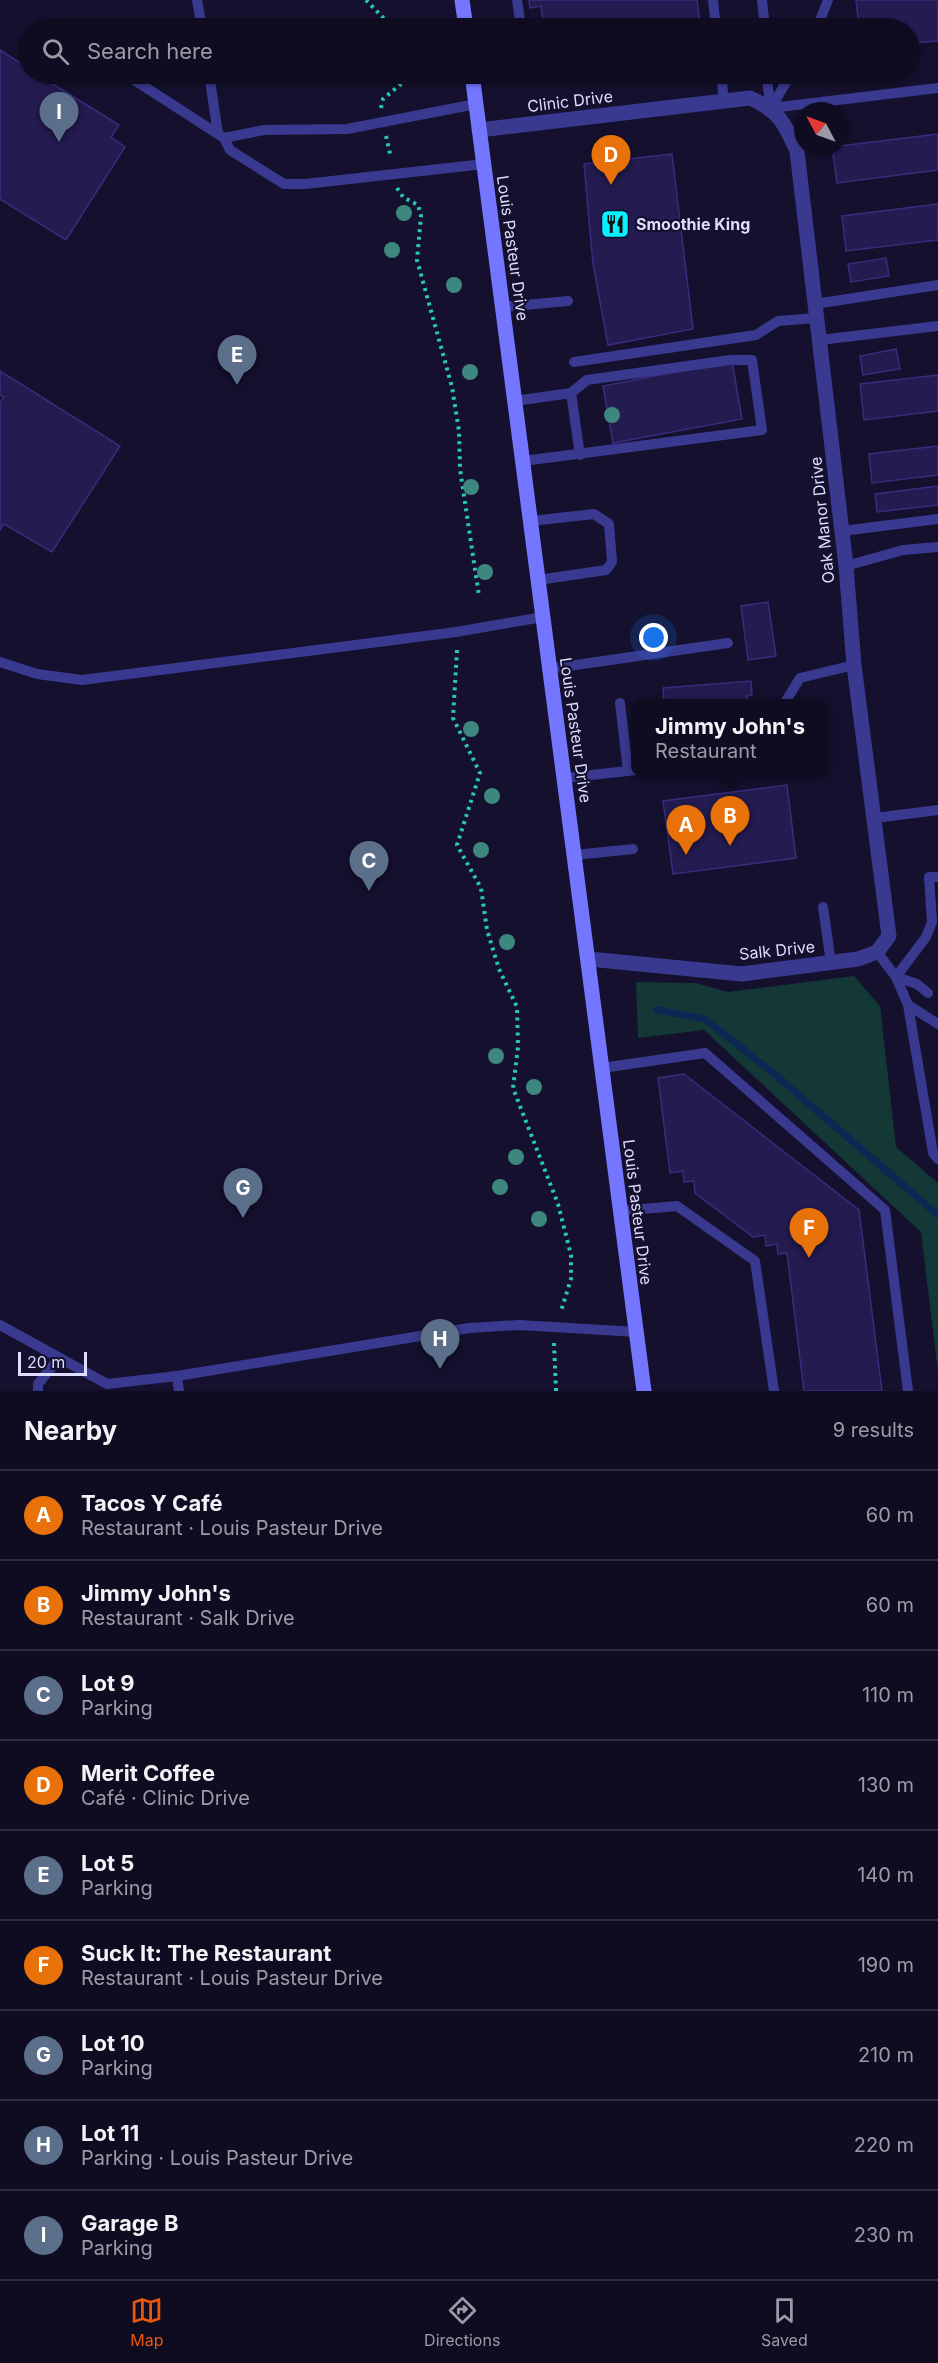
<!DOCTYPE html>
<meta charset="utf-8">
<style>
body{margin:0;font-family:Inter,sans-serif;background:#18152a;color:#f1f3f6}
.compass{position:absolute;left:794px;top:102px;width:54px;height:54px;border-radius:50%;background:#0f0c22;box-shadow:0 2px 4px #0004;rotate:311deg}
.scale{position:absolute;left:18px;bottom:15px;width:69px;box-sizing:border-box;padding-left:6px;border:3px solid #dfddff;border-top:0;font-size:16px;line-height:21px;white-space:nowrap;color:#dfddff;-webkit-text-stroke:4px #14102e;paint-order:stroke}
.you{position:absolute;left:654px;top:638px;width:21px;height:21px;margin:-15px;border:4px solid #fff;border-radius:50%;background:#1a73e8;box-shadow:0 0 0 9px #1a73e833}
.badge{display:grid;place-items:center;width:39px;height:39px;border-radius:50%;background:#ea580c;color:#fff;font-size:20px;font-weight:700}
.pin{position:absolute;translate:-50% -50px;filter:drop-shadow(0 2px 3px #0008)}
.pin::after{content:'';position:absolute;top:32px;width:21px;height:18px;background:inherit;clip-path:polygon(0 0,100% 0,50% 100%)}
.popup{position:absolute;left:631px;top:699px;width:198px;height:78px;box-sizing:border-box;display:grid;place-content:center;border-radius:12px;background:#0f0c22;filter:drop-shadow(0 2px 4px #0005);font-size:20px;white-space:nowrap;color:#9b9ba5}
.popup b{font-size:22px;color:#f1f3f6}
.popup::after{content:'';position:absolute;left:50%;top:100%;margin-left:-12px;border:12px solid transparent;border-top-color:#0f0c22}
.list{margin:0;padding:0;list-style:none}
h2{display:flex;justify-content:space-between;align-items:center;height:78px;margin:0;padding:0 24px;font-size:26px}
h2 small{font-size:20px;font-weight:400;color:#9b9ba5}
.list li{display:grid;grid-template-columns:39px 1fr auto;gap:18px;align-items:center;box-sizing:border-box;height:90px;padding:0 24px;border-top:2px solid #2f2c40}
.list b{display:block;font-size:22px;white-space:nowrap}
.list p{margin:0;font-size:20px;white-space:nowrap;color:#9b9ba5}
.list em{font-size:20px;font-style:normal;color:#9b9ba5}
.icon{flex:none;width:33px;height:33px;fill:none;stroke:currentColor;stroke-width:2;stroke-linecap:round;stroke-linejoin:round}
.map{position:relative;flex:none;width:938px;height:1391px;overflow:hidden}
.search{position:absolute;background:#0f0c22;box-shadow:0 2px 4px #0004;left:18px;right:18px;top:18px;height:66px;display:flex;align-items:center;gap:15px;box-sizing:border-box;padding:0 21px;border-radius:33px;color:#9b9ba5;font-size:22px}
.sheet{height:888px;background:#0f0c22}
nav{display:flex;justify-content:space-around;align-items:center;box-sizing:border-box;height:84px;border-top:2px solid #2f2c40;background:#0f0c22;font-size:16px;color:#9b9ba5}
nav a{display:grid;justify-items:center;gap:3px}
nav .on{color:#ea580c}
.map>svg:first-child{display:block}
.green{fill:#133835}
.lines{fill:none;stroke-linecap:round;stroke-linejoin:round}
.stream{stroke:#0a2853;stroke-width:7}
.building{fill:#241b50;stroke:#392c7d;stroke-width:1.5}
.path{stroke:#29c7b7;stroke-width:4;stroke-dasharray:3 4.5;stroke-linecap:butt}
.lane{stroke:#39398f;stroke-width:10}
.street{stroke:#39398f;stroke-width:15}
.secondary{stroke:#7476ff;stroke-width:15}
.tree{fill:#3e877f}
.labels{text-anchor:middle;stroke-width:4.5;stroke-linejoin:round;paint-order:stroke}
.street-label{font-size:16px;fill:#dfddff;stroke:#14102e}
.poi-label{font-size:16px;font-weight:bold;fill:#dfddff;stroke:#14102e;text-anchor:start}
</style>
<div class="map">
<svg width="938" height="1391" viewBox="0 0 938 1391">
<rect width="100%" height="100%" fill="#14102e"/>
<polygon class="green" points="854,976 880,1006 896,1147 938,1183 938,1372 921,1232 704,1030 638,1038 636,982 696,983 728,992"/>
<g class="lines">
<polyline class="stream" points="657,1010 705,1019 772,1072 938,1215"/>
</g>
<g class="building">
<polygon points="529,0 697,0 700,24 673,28 544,28 541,6 530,8"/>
<polygon points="856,0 938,0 938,41 910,43 910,28 859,28"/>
<polygon points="0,50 28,68 28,74 37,74 119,125 111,137 125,147 66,240 0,199"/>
<polygon points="938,134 938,170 837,183 832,147"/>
<polygon points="672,154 693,329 608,345 593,264 584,164"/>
<polygon points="938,204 938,240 846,251 842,216"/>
<polygon points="886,258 889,276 851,282 848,264"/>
<polygon points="896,349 900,369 863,375 860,356"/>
<polygon points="732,361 742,419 613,443 603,386"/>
<polygon points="0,371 120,446 52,552 4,524 0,530 0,403 4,397 0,395"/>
<polygon points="938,375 938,411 864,420 860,384"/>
<polygon points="938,446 938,475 872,483 869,454"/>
<polygon points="938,486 938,505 877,512 875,494"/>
<polygon points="768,602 776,656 748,660 741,606"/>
<polygon points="751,681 752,695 747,696 748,704 664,704 663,688"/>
<polygon points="787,785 796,858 673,874 663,801"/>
<polygon points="684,1074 859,1210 882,1391 804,1391 787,1253 778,1254 777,1244 766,1246 765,1235 753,1237 695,1193 694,1181 684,1182 683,1171 670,1173 658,1078"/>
</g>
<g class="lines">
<g class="path">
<polyline points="366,0 393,28"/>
<polyline points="381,108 383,99 413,74"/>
<polyline points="386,136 391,158"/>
<polyline points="397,188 403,197 418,205 421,216 417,260 452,387 459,431 460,469 479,596"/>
<polyline points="457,650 453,718 480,773 457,845 481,888 487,930 499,969 517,1007 518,1047 513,1088 558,1204 571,1255 571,1279 561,1311"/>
<polyline points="554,1343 556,1391"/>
</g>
<g class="lane">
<polyline points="197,0 202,28"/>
<polyline points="517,0 521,28"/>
<polyline points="713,0 716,28"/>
<polyline points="762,0 765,28"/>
<polyline points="817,28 828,0"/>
<polyline points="125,74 224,138 230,150 284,184 305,184 484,164"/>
<polyline points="209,74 218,134"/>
<polyline points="721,74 724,101"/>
<polyline points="766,74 771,108"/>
<polyline points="44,78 47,74"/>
<polyline points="771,108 938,88"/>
<polyline points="771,108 791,74"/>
<polyline points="224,138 264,130 347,129 476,104"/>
<polyline points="815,304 938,285"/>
<polyline points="502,307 568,301"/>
<polyline points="820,340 938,326"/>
<polyline points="574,362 756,335 778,321 816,318"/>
<polyline points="571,393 580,455"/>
<polyline points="515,401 571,393 587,380 730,360 752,360 762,430 523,461"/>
<polyline points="531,521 594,514 609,524 612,562 606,570 538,580"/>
<polyline points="842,531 938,519"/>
<polyline points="846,566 903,550 938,547"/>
<polyline points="0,662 37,674 82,680 456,632 543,617"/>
<polyline points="548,669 728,643"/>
<polyline points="620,703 628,771"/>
<polyline points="784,704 800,678 854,665"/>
<polyline points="565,778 636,770"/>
<polyline points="875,818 938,810"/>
<polyline points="575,855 633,849"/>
<polyline points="823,907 831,963"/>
<polyline points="877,952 896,977 908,1005 933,1153 938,1159"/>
<polyline points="928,993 917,984 896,977 926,937 932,922 929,877 938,877"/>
<polyline points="908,1005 938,1024"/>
<polyline points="602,1068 705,1053 885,1210 908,1391"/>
<polyline points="619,1211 677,1206 755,1261 774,1391"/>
<polyline points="0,1325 107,1384 177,1376 469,1328 519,1325 637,1332"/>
<polyline points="177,1376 179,1391"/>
<polyline points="38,1391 38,1384 59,1358"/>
</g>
<path class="street" d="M479 130 750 98C779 111 784 122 797 151L846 566 854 665 889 936 877 952 858 959 742 974 589 959"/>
<g class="secondary">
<polyline points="462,0 466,28"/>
<polyline points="472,74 644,1391"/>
</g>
</g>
<g class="tree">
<circle cx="404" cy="213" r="8"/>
<circle cx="392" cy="250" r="8"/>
<circle cx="454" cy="285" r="8"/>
<circle cx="470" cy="372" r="8"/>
<circle cx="612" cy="415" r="8"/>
<circle cx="471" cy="487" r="8"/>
<circle cx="485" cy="572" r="8"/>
<circle cx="471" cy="729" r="8"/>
<circle cx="492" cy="796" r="8"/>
<circle cx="481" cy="850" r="8"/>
<circle cx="507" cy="942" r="8"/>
<circle cx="496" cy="1056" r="8"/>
<circle cx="534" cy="1087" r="8"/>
<circle cx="516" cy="1157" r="8"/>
<circle cx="500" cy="1187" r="8"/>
<circle cx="539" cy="1219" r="8"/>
</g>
<defs>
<g id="restaurant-square" transform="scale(1.5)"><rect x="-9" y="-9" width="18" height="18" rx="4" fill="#09f0ff" stroke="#14102e"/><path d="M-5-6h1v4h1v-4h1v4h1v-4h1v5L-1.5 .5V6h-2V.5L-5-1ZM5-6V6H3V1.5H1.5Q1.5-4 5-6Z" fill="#111"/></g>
</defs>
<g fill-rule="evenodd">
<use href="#restaurant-square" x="615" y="224"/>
</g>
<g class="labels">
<g class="street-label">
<text transform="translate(570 101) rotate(-7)" y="6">Clinic Drive</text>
<text transform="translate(513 248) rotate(82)" y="6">Louis Pasteur Drive</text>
<text transform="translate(822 520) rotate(-96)" y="6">Oak Manor Drive</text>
<text transform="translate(576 730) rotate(82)" y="6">Louis Pasteur Drive</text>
<text transform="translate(777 950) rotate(-6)" y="6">Salk Drive</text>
<text transform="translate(638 1212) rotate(83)" y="6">Louis Pasteur Drive</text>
</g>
<g class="poi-label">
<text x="636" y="230">Smoothie King</text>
</g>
</g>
</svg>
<svg class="compass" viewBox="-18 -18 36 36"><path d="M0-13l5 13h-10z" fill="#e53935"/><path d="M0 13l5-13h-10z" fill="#9b9ba5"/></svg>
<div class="scale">20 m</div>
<div class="you"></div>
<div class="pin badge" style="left:686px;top:855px;background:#e8710a">A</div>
<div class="pin badge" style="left:730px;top:846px;background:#e8710a">B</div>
<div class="popup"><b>Jimmy John's</b>Restaurant</div>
<div class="pin badge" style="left:369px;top:891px;background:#5c6f8a">C</div>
<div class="pin badge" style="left:611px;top:185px;background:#e8710a">D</div>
<div class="pin badge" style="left:237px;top:385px;background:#5c6f8a">E</div>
<div class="pin badge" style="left:809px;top:1258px;background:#e8710a">F</div>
<div class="pin badge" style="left:243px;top:1218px;background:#5c6f8a">G</div>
<div class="pin badge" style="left:440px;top:1369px;background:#5c6f8a">H</div>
<div class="pin badge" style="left:59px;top:142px;background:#5c6f8a">I</div>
<div class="search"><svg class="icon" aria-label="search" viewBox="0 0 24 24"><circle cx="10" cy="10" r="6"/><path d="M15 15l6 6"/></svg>Search here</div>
</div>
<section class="sheet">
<h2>Nearby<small>9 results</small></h2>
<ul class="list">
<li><span class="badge" style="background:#e8710a">A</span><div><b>Tacos Y Café</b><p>Restaurant · Louis Pasteur Drive</p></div><em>60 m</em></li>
<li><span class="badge" style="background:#e8710a">B</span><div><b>Jimmy John's</b><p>Restaurant · Salk Drive</p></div><em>60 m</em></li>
<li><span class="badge" style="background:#5c6f8a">C</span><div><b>Lot 9</b><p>Parking</p></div><em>110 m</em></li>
<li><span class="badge" style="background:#e8710a">D</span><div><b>Merit Coffee</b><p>Café · Clinic Drive</p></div><em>130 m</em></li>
<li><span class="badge" style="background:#5c6f8a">E</span><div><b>Lot 5</b><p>Parking</p></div><em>140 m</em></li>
<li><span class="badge" style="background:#e8710a">F</span><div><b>Suck It: The Restaurant</b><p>Restaurant · Louis Pasteur Drive</p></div><em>190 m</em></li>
<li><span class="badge" style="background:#5c6f8a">G</span><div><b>Lot 10</b><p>Parking</p></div><em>210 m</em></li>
<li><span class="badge" style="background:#5c6f8a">H</span><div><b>Lot 11</b><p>Parking · Louis Pasteur Drive</p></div><em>220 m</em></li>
<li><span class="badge" style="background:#5c6f8a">I</span><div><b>Garage B</b><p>Parking</p></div><em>230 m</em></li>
</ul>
</section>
<nav>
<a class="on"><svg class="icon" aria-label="map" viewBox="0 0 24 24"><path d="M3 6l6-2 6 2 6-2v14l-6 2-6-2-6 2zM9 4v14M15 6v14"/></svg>Map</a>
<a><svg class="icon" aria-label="directions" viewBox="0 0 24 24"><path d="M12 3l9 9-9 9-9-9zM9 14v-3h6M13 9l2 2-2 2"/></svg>Directions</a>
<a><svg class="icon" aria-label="saved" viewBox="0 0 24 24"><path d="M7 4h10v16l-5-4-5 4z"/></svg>Saved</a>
</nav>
